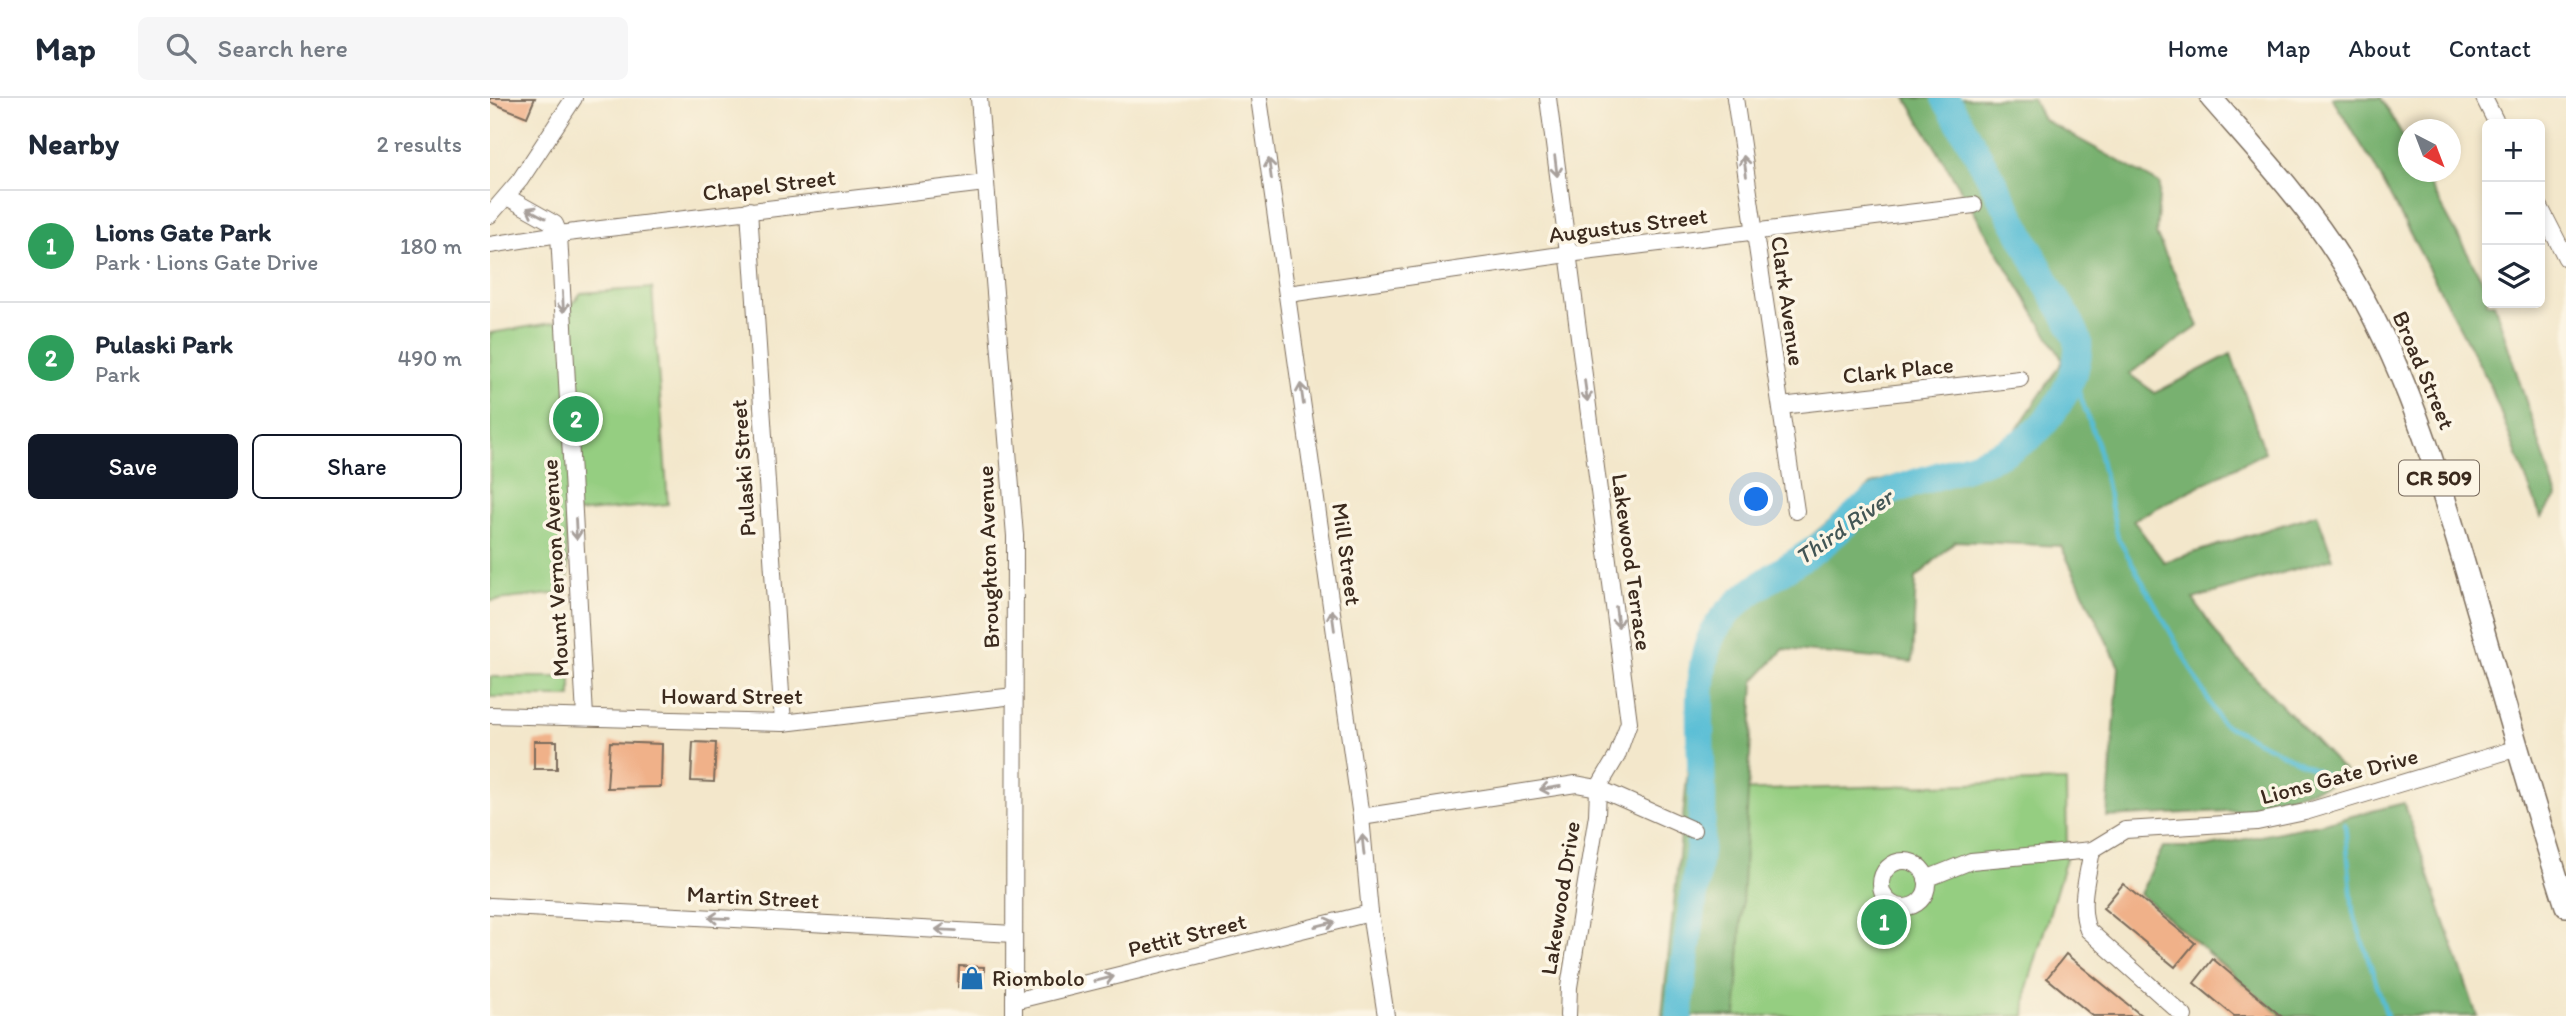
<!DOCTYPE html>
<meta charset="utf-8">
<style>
body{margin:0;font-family:Itim,sans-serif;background:#f6f6f7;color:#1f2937}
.controls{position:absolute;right:21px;top:21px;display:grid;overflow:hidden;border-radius:10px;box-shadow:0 4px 10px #0003}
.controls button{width:63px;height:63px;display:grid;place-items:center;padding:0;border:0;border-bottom:2px solid #e0e1e3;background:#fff;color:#1f2937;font:35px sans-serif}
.compass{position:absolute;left:1908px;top:21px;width:63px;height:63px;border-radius:50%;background:#fff;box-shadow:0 4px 10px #0003;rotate:138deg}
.you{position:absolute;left:1267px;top:402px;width:24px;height:24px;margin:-18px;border:5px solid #fff;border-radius:50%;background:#1a73e8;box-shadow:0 0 0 10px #1a73e833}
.badge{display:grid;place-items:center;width:46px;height:46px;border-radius:50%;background:#111827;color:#fff;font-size:23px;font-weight:700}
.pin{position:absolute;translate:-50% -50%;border:4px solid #fff;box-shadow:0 2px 7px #0006}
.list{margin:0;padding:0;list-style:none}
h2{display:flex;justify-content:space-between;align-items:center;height:91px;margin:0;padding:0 28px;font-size:30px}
h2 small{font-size:23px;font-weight:400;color:#747a83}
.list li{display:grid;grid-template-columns:46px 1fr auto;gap:21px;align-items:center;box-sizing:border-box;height:112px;padding:0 28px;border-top:2px solid #e0e1e3}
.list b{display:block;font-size:26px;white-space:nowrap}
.list p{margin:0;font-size:23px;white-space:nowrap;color:#747a83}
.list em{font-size:23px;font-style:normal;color:#747a83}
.actions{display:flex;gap:14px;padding:21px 28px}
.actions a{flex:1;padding:16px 0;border:2px solid #111827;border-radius:10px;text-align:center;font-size:24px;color:#111827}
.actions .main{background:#111827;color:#fff}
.icon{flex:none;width:38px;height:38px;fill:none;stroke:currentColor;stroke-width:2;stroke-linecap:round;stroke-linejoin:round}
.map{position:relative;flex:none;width:2076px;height:918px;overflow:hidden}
header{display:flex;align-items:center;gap:42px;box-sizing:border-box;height:98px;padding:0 35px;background:#fff;border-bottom:2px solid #e0e1e3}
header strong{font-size:33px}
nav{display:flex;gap:38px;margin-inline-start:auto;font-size:24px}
.search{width:490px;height:63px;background:#f6f6f7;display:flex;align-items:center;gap:18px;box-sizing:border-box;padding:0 24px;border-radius:10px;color:#747a83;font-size:26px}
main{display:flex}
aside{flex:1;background:#fff}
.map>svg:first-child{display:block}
.green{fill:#95ce81;stroke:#687c50;stroke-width:2}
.forest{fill:#78b16f;stroke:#5a6e46;stroke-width:2}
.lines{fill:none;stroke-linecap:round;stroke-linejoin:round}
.stream{stroke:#57bdd5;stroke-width:4.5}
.river{stroke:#57bdd5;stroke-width:28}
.building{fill:#f0b189}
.minor-casing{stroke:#7b6c5b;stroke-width:18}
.major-casing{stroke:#7b6c5b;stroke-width:24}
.minor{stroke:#fff;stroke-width:16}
.major{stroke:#fff;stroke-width:21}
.oneway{stroke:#a79f9a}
.labels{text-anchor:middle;stroke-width:7;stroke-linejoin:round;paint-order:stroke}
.shield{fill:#fcf5e5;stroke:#75675a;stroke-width:2}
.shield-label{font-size:21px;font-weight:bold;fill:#3b2a1e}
.street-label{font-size:23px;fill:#3b2a1e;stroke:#fcf5e5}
.poi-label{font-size:23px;fill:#3b2a1e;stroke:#fcf5e5;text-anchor:start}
.water-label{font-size:24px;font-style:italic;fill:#435655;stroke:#fcf5e5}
</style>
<header>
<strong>Map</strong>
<div class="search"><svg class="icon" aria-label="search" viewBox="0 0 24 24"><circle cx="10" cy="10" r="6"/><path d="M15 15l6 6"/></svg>Search here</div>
<nav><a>Home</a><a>Map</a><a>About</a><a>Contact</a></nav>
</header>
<main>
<aside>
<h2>Nearby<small>2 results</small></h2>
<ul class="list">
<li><span class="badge" style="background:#2e9e5b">1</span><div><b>Lions Gate Park</b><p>Park · Lions Gate Drive</p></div><em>180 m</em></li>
<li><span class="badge" style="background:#2e9e5b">2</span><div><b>Pulaski Park</b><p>Park</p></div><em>490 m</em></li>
</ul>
<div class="actions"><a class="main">Save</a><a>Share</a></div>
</aside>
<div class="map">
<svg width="2076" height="918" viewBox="0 0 2076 918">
<rect width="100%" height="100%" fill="#fcf5e5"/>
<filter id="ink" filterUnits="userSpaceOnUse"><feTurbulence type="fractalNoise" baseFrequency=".0143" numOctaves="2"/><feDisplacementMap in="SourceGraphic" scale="14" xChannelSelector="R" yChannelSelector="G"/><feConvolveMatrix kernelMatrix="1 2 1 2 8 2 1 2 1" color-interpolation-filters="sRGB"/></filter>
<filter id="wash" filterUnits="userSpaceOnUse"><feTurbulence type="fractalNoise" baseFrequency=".00686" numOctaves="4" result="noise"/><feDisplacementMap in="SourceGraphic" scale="28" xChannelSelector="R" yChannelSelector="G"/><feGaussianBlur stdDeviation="1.57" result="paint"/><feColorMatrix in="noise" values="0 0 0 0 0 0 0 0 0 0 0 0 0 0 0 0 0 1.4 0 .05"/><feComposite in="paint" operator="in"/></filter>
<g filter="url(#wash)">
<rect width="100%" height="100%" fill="#f3e7cb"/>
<g class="green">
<polygon points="162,190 178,406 76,416 78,494 0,503 0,235 68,224 91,195"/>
<rect x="0" y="579" width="81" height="20"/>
<polygon points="1576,683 1577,757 1537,890 1535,918 1226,918 1238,693"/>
</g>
<g class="forest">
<polygon points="1416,0 1542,0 1553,21 1670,86 1666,136 1709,228 1639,276 1665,295 1741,256 1775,354 1643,422 1674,464 1827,416 1843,460 1703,501 1735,548 1861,680 1756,712 1617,719 1629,569 1571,448 1465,443 1426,480 1422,564 1294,551 1264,583 1246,918 1172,918 1213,529 1384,385 1519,343 1573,263"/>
<polygon points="1842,0 1891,0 1918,47 1918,74 1933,74 1997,191 1997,205 2004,205 2067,399 2051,419 1999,285 1884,67"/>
<polygon points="1914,705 1987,918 1791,918 1650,796 1673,749 1716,749 1834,725"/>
</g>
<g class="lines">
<g class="stream">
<polyline points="1583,277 1608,348 1628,440 1731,625 1836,677"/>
<polyline points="1855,726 1863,814 1897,918"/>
</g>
<path class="river" d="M1189 918C1194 851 1209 784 1212 717 1214 665 1200 578 1224 533 1243 499 1295 472 1327 450 1352 433 1371 405 1400 394 1445 376 1494 369 1535 342 1561 325 1591 276 1588 244 1586 231 1568 205 1561 193 1527 128 1493 63 1455 0"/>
</g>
<g id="blocks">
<g class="building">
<polygon points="0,0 45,0 37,19 0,4"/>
<rect x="44" y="643" width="23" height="28"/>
<polygon points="120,644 172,646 171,689 117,690"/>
<polygon points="203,644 226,645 224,684 201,683"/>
<polygon points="1633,786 1705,845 1685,869 1613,810"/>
<polygon points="1576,856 1652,918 1603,918 1557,880"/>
<polygon points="1723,861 1791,918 1744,918 1704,885"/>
<polygon points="469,868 494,869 493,890 468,889"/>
</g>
</g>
</g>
<g filter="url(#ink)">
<use href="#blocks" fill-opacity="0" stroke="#7b6c5b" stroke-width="2"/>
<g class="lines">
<g class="minor-casing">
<g id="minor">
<polyline points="489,0 525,438 524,918"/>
<polyline points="769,0 871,719 880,815 896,918"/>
<polyline points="1245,0 1306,413"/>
<polyline points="1994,0 2007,26"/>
<polyline points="17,99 65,126 69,136 95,619"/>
<polyline points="2050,109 2076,160"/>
<polyline points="259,112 293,625"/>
<polyline points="0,117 30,82 84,0"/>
<polyline points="0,147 69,136 495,85"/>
<polyline points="798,196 1078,156 1484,107"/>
<polyline points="1291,308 1530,281"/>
<polyline points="0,617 293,625 524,598"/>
<polyline points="871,719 1086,686 1108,690 1127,658 1139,624 1058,0"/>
<path d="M1602 752C1598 777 1588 807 1598 832L1694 918"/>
<circle cx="1414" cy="786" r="23"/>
<polyline points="1436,781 1481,763 1602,752 1635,732 1767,724 1815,714 2028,650"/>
<polyline points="0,808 524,836"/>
<polyline points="524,903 880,815"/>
<polyline points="1078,918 1079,889 1107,717 1108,690 1203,732"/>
</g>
</g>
<g class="major-casing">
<path id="major" d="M1721 0C1767 53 1816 105 1853 165 1917 269 1947 373 1981 489 2012 596 2042 703 2076 808"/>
</g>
<use href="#minor" class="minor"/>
<use href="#major" class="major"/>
</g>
<defs><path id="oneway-shaft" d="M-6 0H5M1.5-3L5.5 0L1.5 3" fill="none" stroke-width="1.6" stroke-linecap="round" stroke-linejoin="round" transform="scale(1.75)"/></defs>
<g class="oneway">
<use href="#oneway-shaft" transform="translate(1066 68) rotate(83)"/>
<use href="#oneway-shaft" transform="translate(1255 68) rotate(-98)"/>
<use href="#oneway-shaft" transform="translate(780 71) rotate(-98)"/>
<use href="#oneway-shaft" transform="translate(46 115) rotate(-152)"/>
<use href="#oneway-shaft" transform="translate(73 204) rotate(87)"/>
<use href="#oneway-shaft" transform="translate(1096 293) rotate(82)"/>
<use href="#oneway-shaft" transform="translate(812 296) rotate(-98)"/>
<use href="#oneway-shaft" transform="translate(86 431) rotate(87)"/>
<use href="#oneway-shaft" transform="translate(1127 519) rotate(82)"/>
<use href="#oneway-shaft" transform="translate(843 522) rotate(-98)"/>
<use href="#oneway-shaft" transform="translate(1060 690) rotate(171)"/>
<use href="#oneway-shaft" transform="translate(873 747) rotate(-96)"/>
<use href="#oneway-shaft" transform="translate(229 820) rotate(-177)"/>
<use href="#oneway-shaft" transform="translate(835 826) rotate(-14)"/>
<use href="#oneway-shaft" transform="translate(456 832) rotate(-177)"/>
<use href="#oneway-shaft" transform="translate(614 881) rotate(-14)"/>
</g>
</g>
<defs>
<g id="shop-bare" transform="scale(1.89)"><path d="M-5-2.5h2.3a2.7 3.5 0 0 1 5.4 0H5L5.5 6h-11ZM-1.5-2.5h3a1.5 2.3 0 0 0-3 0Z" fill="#1f6fb2" stroke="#fcf5e5" stroke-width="2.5" paint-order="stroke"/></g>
</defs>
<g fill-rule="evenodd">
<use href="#shop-bare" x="482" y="880"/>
</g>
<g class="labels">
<rect class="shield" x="1909" y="362.5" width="80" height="35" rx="5"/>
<g class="shield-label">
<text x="1949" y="387">CR 509</text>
</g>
<g class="street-label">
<text transform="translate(279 87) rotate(-7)" y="8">Chapel Street</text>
<text transform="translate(1138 127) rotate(-7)" y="8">Augustus Street</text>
<text transform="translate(1298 203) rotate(82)" y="8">Clark Avenue</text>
<text transform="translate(1408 272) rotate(-6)" y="8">Clark Place</text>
<text transform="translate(1934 272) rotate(67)" y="8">Broad Street</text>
<text transform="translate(253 370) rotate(-94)" y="8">Pulaski Street</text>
<text transform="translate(857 456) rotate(82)" y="8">Mill Street</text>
<text transform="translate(498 459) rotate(-92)" y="8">Broughton Avenue</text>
<text transform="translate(1142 464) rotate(82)" y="8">Lakewood Terrace</text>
<text transform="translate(65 470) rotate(-93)" y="8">Mount Vernon Avenue</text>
<text x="242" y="606">Howard Street</text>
<text transform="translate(1849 678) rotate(-15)" y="8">Lions Gate Drive</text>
<text transform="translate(263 799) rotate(3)" y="8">Martin Street</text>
<text transform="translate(1070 800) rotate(-81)" y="8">Lakewood Drive</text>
<text transform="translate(697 837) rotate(-14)" y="8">Pettit Street</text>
</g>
<g class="poi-label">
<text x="502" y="888">Riombolo</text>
</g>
<g class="water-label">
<text transform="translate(1354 429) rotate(-35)" y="8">Third River</text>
</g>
</g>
</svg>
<div class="controls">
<button>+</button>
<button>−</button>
<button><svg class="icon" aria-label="layers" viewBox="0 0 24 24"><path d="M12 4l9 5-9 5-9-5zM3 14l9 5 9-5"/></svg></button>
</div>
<svg class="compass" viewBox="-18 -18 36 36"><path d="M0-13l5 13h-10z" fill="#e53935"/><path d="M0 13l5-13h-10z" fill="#747a83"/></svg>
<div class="you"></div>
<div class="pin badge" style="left:1394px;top:824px;background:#2e9e5b">1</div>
<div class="pin badge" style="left:86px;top:321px;background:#2e9e5b">2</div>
</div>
</main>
